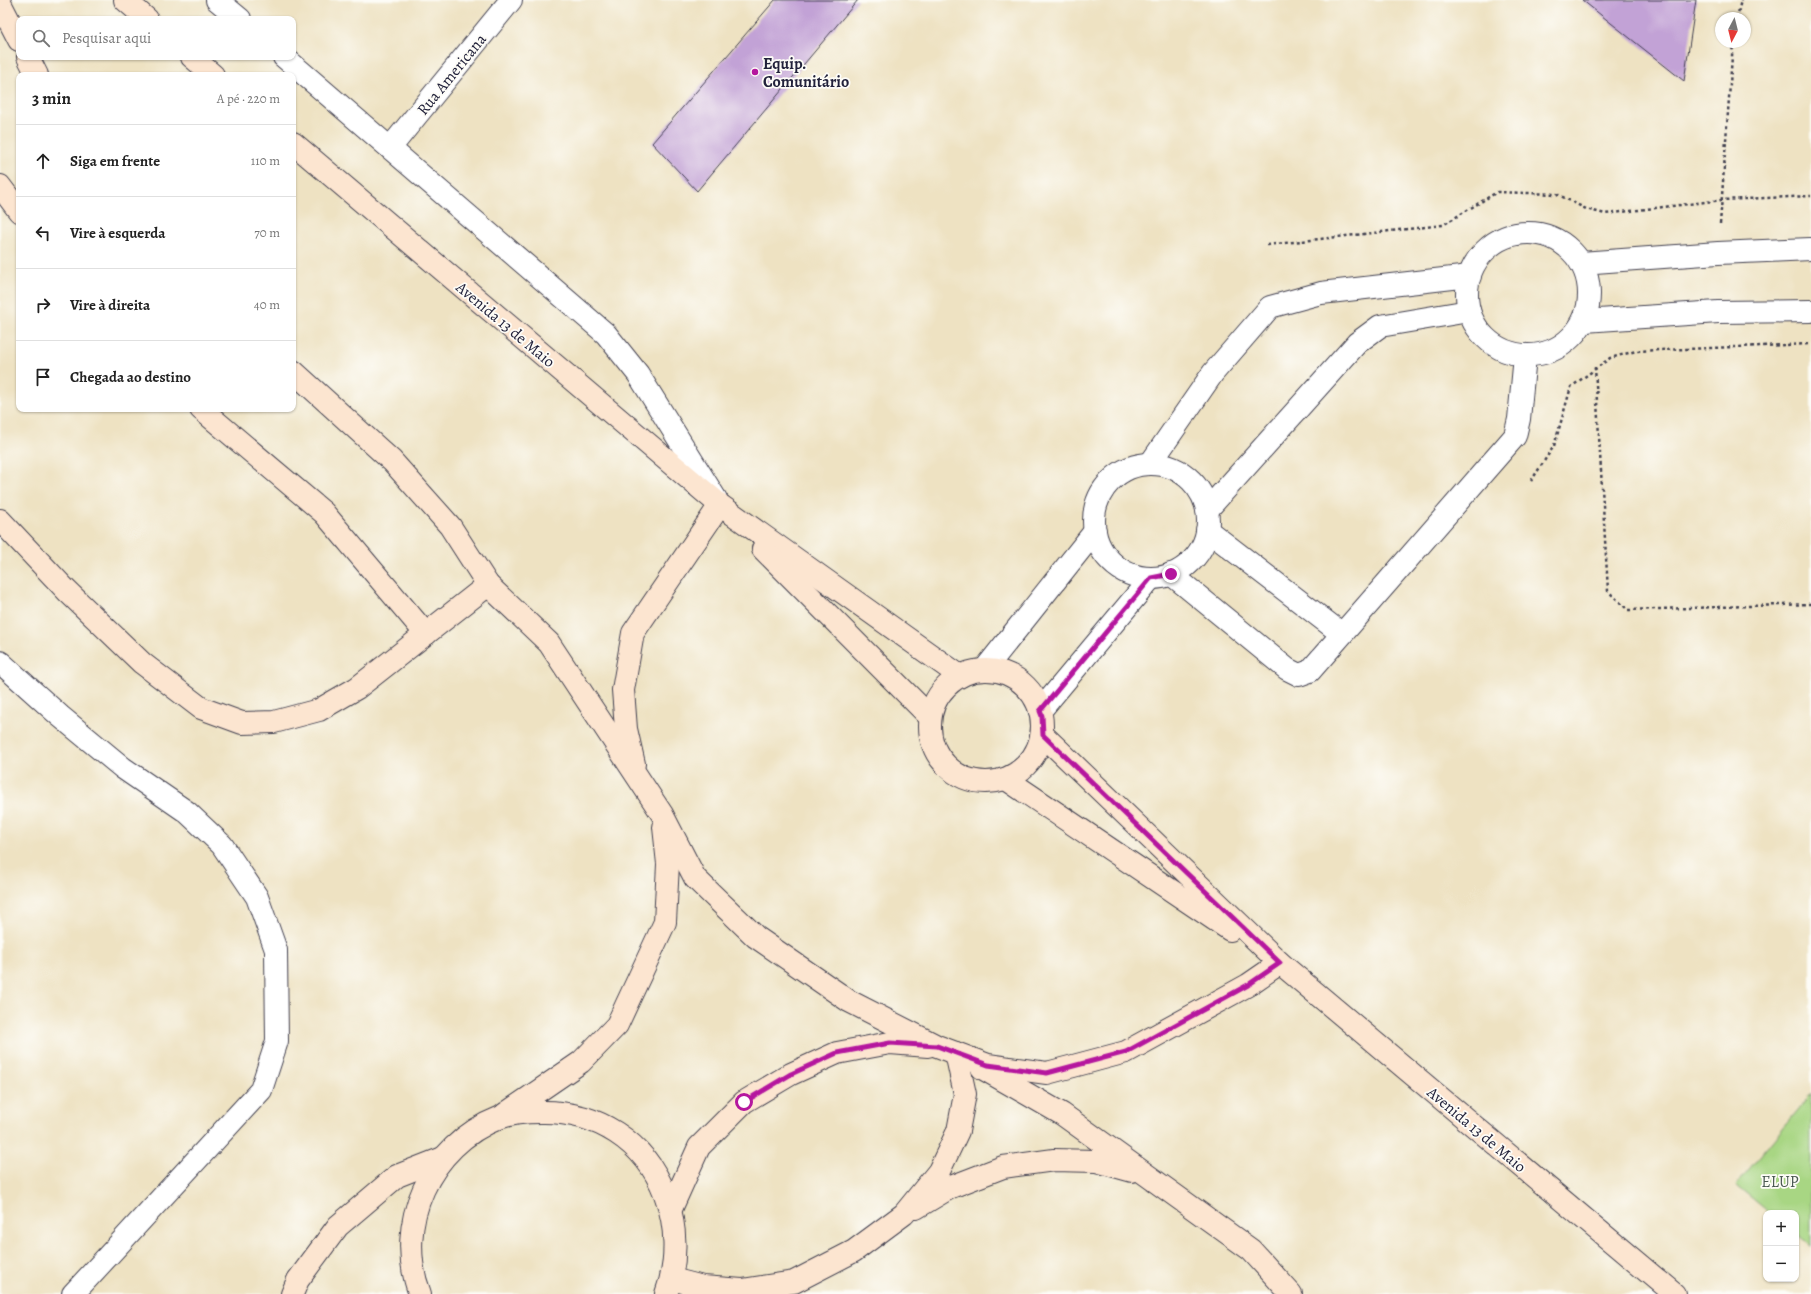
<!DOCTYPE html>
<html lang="pt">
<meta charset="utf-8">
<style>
body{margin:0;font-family:Alegreya,serif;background:#f6f6f6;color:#222}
.controls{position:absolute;right:12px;bottom:12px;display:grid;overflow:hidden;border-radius:8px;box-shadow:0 1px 3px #0004}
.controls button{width:36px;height:36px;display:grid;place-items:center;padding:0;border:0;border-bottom:1px solid #e0e0e0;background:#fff;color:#222;font:20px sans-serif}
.compass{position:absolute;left:1715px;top:12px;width:36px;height:36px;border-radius:50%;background:#fff;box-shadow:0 1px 3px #0004;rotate:187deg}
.stop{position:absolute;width:12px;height:12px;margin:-9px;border:3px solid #b5179e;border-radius:50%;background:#fff}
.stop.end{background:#b5179e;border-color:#fff;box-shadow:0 1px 4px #0008}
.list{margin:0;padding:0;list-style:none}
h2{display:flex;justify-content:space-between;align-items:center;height:52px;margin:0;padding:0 16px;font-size:17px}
h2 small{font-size:13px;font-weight:400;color:#767676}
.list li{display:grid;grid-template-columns:26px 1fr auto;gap:12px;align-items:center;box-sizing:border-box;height:72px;padding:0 16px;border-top:1px solid #e0e0e0}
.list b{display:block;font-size:15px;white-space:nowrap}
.list em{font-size:13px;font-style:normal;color:#767676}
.icon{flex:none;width:22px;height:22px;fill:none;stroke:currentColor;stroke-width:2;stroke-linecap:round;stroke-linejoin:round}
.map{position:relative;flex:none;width:1811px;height:1294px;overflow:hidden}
.search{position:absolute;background:#fff;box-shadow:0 1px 3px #0004;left:16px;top:16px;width:280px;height:44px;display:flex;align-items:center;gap:10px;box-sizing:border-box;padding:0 14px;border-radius:8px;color:#767676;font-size:15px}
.panel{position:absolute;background:#fff;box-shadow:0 1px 3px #0004;left:16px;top:72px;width:280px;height:340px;border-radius:8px}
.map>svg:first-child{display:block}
.green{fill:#a8d683;stroke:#657c5f}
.building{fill:#c2a2d6}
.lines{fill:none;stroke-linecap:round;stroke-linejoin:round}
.street-casing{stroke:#413f4f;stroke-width:24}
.secondary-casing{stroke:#413f4f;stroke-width:24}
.path{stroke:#413f4f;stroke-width:2.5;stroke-dasharray:3 3;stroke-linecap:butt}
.street{stroke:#fff;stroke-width:22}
.secondary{stroke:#fce5d0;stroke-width:22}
.route{stroke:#b5179e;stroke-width:5}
.poi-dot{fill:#b5179e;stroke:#fdfcf7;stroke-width:1.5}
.labels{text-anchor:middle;stroke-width:3.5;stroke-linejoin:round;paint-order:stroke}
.poi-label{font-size:16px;font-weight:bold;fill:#22223b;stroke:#fdfcf7;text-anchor:start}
.street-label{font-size:16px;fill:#22223b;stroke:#fdfcf7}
.park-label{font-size:16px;fill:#4a5851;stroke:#fdfcf7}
</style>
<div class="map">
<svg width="1811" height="1294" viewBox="0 0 1811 1294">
<rect width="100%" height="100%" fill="#fdfcf7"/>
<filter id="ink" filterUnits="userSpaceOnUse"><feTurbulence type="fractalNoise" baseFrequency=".025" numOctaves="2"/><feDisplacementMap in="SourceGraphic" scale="8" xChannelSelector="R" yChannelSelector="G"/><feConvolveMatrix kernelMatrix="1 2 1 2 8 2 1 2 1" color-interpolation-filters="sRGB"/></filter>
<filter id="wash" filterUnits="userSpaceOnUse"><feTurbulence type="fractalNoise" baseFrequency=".012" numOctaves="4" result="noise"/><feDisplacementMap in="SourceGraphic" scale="16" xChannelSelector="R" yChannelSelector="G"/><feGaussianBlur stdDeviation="0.9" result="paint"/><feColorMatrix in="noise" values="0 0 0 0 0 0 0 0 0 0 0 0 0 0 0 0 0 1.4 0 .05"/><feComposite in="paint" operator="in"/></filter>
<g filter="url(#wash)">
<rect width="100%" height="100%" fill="#eee2c2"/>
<polygon class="green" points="1811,1094 1811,1247 1796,1234 1796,1213 1770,1213 1736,1185"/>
<g id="blocks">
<g class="building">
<polygon points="775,0 858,0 697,191 652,143"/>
<polygon points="1582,0 1696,0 1684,81"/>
</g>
</g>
</g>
<g filter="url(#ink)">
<use href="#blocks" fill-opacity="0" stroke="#413f4f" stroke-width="1"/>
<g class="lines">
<g class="street-casing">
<g id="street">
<polyline points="217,0 240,19"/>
<polyline points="284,57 606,334 638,374 716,499"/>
<polyline points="390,148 511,0"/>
<circle cx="1528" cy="294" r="61"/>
<polyline points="1581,263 1718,253 1811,249"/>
<polyline points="1584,321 1718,312 1811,311"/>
<polyline points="1150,464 1213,373 1270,307 1321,293 1470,276"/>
<circle cx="1151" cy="521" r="57"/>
<polyline points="1207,510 1357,343 1380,326 1469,311"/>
<polyline points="1207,530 1342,634"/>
<polyline points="1171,574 1287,669 1299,675 1310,671 1515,436 1519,419 1525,356"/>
<polyline points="0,662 60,716 123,768 187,812 222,845 257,897 276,950 277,1041 261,1090 73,1294"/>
<polyline points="985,669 1095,531"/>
<polyline points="1040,711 1151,578"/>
</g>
</g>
<g class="secondary-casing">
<g id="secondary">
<polyline points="125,0 147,19"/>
<polyline points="0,3 19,40"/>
<polyline points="28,57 37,75"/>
<polyline points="192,57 213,75"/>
<polyline points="293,143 720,505 960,676"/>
<polyline points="0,186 19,211"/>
<polyline points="293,371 392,461 450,526 488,585 549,643 662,814 695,878 756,937 849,1001 937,1046 988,1065 1047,1073 1126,1052 1248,985 1280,963"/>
<polyline points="201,409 324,513 426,634"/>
<polyline points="0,520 67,591 142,663 201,708 242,723 274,722 319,710 357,688 488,585"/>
<polyline points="763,549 930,717"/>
<circle cx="986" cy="726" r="56"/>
<polyline points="1043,735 1280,963 1674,1294"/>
<polyline points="634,764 626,729 623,690 633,633 720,505"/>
<polyline points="1006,779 1230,930"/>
<polyline points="982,1068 1062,1114 1251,1250 1291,1294"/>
<polyline points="505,1114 581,1062 617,1025 665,922 668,864 664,827"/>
<polyline points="916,1208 951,1187 1003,1167 1054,1160 1096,1161 1132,1171"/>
<polyline points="671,1209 699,1147 744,1102 791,1074 837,1053 890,1043 928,1046"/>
<polyline points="672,1279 703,1287 742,1290 794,1282 854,1251 904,1214 939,1171 958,1131 965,1094 956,1053"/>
<polyline points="292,1294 298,1280 338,1226 397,1176 443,1158"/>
<path d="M420 1294C393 1224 430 1145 499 1118 512 1113 527 1112 541 1112 596 1111 645 1141 665 1194 677 1226 678 1262 666 1294"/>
</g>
</g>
<g class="path">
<polyline points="1737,18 1741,0"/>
<polyline points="1720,224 1733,42"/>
<polyline points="1267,245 1443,225 1497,192 1557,194 1586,209 1605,214 1722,200 1811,196"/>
<polyline points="1595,367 1608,591 1628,610 1811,604"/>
<polyline points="1531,481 1554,446 1571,387 1610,358 1636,351 1811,344"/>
</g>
<use href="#street" class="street"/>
<use href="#secondary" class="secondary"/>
</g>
</g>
<g class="lines" filter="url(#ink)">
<polyline class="route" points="744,1102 791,1074 837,1053 890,1043 937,1046 988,1065 1047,1073 1126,1052 1248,985 1280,963 1043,735 1042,716 1040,711 1151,578 1171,574"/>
</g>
<circle class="poi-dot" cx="755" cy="72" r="4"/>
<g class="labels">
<g class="poi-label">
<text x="763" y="69">Equip.<tspan x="763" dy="18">Comunitário</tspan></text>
</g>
<g class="street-label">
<text transform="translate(451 74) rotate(-51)" y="6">Rua Americana</text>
<text transform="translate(506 324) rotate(40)" y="6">Avenida 13 de Maio</text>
<text transform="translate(1477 1129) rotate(40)" y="6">Avenida 13 de Maio</text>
</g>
<g class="park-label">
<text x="1780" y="1187">ELUP</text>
</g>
</g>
</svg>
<div class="controls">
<button>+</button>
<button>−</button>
</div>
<svg class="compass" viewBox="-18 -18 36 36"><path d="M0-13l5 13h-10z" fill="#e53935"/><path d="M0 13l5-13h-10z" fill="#767676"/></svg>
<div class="stop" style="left:744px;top:1102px"></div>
<div class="stop end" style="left:1171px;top:574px"></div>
<div class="search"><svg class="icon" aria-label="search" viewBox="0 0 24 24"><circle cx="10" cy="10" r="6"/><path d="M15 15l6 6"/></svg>Pesquisar aqui</div>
<section class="panel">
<h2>3 min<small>A pé · 220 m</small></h2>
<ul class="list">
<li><svg class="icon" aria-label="ahead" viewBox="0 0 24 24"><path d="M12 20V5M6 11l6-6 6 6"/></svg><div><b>Siga em frente</b></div><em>110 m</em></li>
<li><svg class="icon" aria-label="left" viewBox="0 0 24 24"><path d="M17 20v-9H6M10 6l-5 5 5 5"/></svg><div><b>Vire à esquerda</b></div><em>70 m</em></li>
<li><svg class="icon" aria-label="right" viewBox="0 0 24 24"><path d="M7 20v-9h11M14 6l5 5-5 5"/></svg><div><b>Vire à direita</b></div><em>40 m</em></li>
<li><svg class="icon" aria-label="arrive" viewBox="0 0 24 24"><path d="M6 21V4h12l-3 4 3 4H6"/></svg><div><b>Chegada ao destino</b></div></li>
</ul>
</section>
</div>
